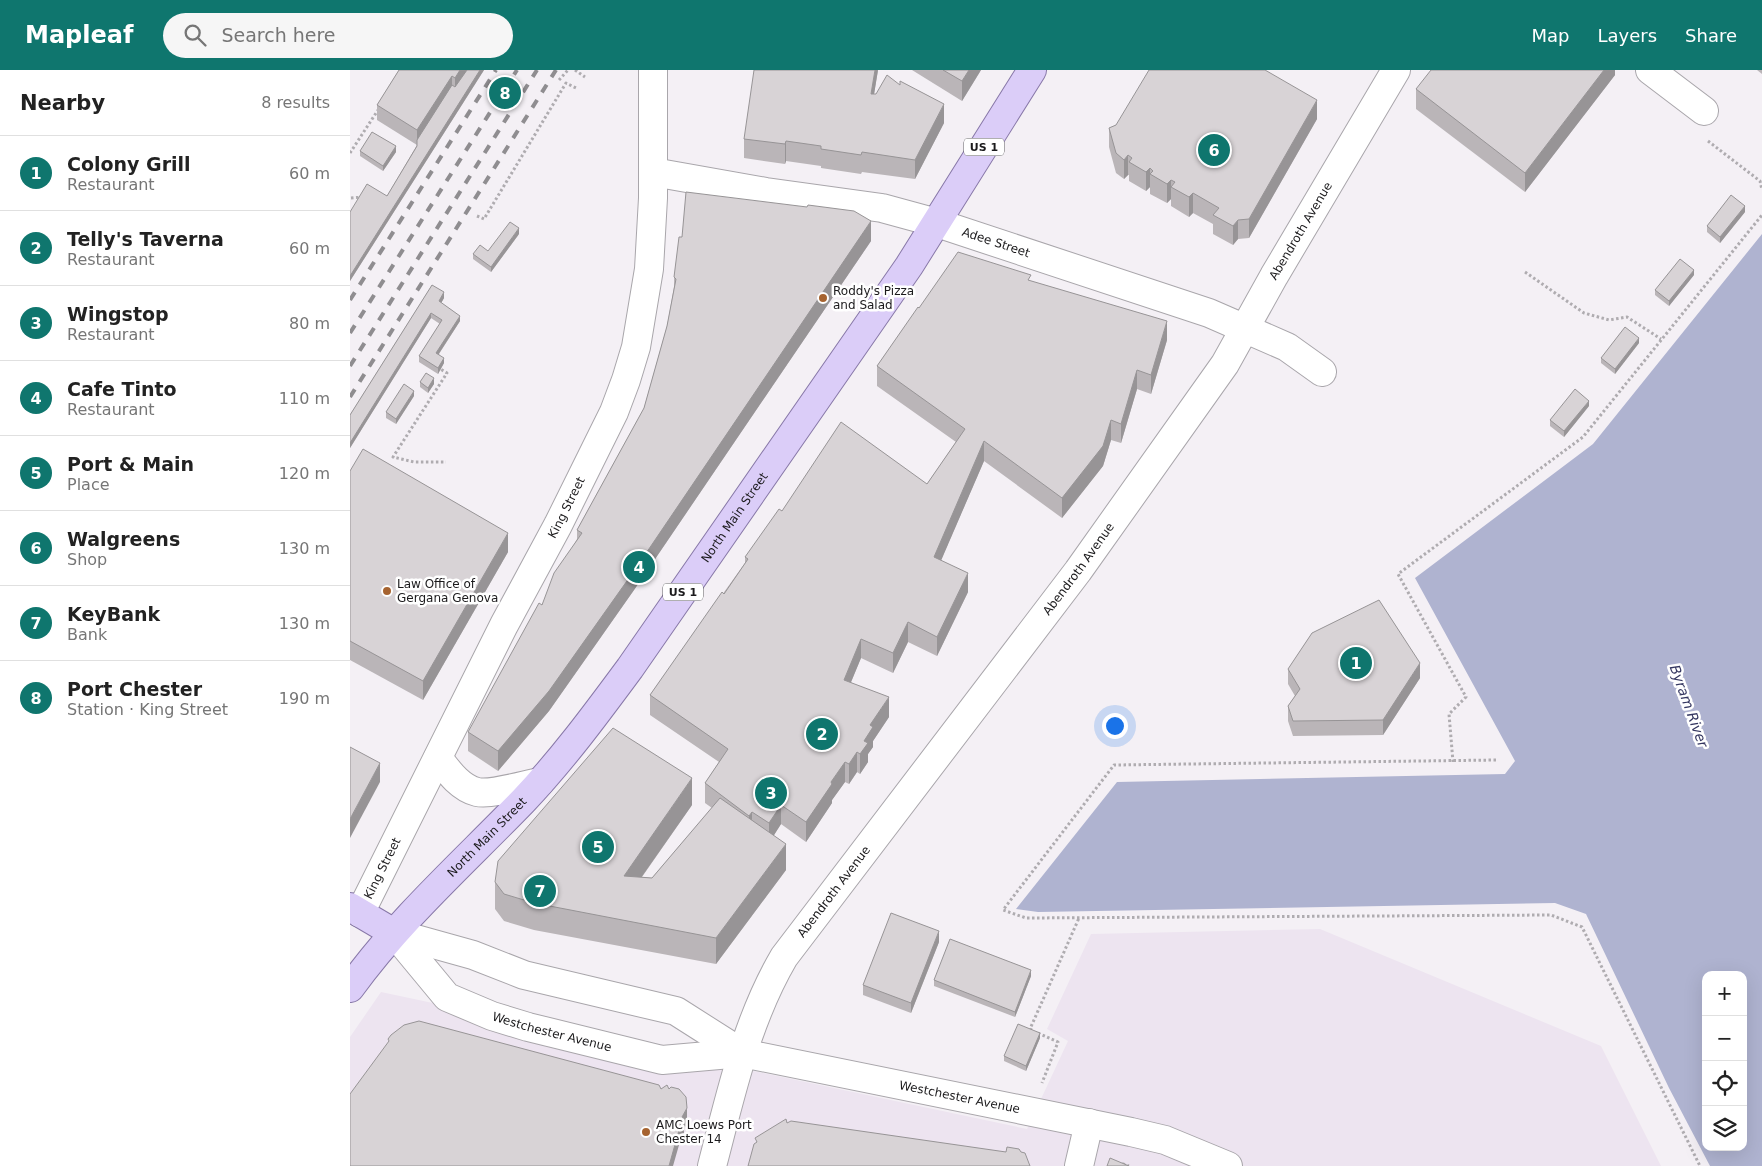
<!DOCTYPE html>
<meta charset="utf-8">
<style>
body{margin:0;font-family:"DejaVu Sans",sans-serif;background:#f6f6f6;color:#222}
.controls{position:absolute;right:15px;bottom:15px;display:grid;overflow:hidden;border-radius:10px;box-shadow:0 5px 20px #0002}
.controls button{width:45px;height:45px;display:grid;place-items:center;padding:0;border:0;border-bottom:1px solid #e0e0e0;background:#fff;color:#222;font:25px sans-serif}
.you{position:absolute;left:764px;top:655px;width:18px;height:18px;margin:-12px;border:4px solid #fff;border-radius:50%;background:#1a73e8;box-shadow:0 0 0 8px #1a73e833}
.badge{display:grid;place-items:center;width:32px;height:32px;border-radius:50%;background:#0f766e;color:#fff;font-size:16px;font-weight:700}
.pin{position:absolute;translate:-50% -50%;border:2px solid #fff;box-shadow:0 1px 5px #0006}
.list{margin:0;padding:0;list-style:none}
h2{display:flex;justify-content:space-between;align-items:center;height:65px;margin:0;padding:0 20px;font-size:21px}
h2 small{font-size:16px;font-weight:400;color:#767676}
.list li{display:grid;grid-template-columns:32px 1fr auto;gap:15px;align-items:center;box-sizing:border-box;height:75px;padding:0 20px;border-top:1px solid #e0e0e0}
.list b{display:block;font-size:19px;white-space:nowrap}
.list p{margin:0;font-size:16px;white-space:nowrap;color:#767676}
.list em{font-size:16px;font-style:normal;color:#767676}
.icon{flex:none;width:28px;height:28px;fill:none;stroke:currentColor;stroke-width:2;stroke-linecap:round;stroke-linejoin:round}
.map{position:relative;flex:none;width:1412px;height:1096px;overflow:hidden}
header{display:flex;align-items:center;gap:30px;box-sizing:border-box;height:70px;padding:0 25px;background:#0f766e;color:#fff}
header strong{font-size:24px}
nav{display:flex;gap:28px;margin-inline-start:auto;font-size:18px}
.search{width:350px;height:45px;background:#f6f6f6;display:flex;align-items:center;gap:12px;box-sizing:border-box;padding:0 18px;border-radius:28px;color:#767676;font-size:19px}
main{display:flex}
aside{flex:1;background:#fff}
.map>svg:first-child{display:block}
.built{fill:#ede4f0}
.water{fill:#afb3d0;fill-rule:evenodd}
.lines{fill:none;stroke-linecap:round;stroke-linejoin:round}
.minor-casing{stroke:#a9a6ab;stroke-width:30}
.major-casing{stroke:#8878a8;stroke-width:30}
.path{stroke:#afacb0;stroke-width:3;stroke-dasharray:2.5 2.5;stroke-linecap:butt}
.minor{stroke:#fff;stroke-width:28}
.major{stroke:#dbcdf8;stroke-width:28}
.rail{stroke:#8f8d90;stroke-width:4;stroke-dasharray:9 9;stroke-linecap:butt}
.wall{fill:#bab5b8}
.shaded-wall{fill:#979496}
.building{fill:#d8d3d6;stroke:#979496}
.poi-dot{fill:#a66330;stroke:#fff;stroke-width:2}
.labels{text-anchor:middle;stroke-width:5;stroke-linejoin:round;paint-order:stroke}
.shield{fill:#fff;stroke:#5f5f60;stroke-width:1}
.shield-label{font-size:11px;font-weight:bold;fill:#1b1a1c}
.street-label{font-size:12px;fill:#1b1a1c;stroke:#fff}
.poi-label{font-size:12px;fill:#1b1a1c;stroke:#fff;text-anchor:start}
.water-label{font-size:14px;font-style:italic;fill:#343660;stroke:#fff}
</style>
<header>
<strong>Mapleaf</strong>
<div class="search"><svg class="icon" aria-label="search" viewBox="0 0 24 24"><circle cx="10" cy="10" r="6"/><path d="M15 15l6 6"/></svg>Search here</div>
<nav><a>Map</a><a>Layers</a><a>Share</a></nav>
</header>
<main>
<aside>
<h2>Nearby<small>8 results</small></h2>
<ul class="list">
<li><span class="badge">1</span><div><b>Colony Grill</b><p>Restaurant</p></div><em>60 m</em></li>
<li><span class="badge">2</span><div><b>Telly's Taverna</b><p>Restaurant</p></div><em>60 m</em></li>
<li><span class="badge">3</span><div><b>Wingstop</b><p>Restaurant</p></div><em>80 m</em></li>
<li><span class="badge">4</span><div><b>Cafe Tinto</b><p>Restaurant</p></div><em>110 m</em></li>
<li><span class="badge">5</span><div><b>Port &amp; Main</b><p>Place</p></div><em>120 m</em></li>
<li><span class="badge">6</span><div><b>Walgreens</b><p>Shop</p></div><em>130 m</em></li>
<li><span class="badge">7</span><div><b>KeyBank</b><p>Bank</p></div><em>130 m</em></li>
<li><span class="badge">8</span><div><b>Port Chester</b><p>Station · King Street</p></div><em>190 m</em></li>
</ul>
</aside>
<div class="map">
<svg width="1412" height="1096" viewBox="0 0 1412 1096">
<rect width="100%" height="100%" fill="#f4f0f5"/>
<polygon class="built" points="970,859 1251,976 1311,1096 0,1096 0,967 31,922 677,1059 718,971 697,959 741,864"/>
<path class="water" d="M1412 164V1096H1360L1319 1018 1236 844 1205 833 688 842 666 839 767 712 1155 704 1165 691 1065 508 1243 374ZM1356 905H1393V1077H1356Z"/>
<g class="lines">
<g class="minor-casing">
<g id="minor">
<polyline points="1300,0 1354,41"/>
<path id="s1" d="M303 102 416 122 532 138 587 153 859 243 937 277 972 302"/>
<path d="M88 688C98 701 110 718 127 722 141 725 174 715 190 712"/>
<path id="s2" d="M10 843 154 555 208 455 264 342 276 310 286 277 299 199 303 128V0"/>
<path id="s3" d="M44 863 97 927 142 946 178 957 312 990 392 983 781 1062 815 1070 878 1096"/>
<polyline points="44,863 123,885 174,905 326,941 392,983"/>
<path id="s4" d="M362 1096C381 1024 396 952 434 887L728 501 875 294 924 206 1046 0"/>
<polyline points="729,1096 739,1053"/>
</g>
</g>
<g class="major-casing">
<g id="major">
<polyline points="0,837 44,863"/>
<path id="s5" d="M0 918C50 849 114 792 173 731 212 690 246 644 280 598L559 196 682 0"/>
</g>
</g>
<g class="path">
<polyline points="225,0 235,7"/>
<polyline points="209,10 218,0"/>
<polyline points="1358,71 1410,111 1412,120"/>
<polyline points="0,83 28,40"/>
<polyline points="1,128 13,127"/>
<polyline points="127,146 134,149 216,13 228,19"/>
<polyline points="1175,202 1234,243 1259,250 1277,247 1311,269"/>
<polyline points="87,297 97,303 43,387 64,392 96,392"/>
<polyline points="1146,690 764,695 653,840 676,848 1201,845 1232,857 1350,1096"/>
<polyline points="1103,692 1099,644 1116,627 1048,504 1233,367 1412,145"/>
<polyline points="682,960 680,959 729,848"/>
<polyline points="688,963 708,972 692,1013"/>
<polyline points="768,1096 773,1094 779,1096"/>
</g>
<use href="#minor" class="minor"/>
<use href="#major" class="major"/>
<g class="rail">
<polyline points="0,230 146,0"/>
<polyline points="0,263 167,0"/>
<polyline points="0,296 187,0"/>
<polyline points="0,327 206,0"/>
</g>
</g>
<g class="wall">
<polygon points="49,0 134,0 0,211 0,142 37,126 67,75 27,50 27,35"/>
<polygon points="528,0 524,24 594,53 565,109 512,102 511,104 471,98 471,96 436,91 435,94 394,88 394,69"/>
<polygon points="562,0 631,0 612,31"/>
<polygon points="1265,0 1265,5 1175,122 1066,39 1066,19"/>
<polygon points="1407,0 1412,0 1412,4"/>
<polygon points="967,49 899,168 888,169 883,175 863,164 863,154 843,143 839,147 821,136 821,129 817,133 800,124 800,117 796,121 779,111 779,105 778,105 774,109 766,103 759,77 759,58 766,55"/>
<polygon points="10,81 46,82 33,101 10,86"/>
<polygon points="1395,142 1370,173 1357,162 1357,156"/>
<polygon points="169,164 141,202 123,189 123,184 138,181"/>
<polygon points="332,167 521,171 284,520 199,641 148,701 118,681 118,662 192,535 227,469 227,460 294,338 317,256 324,217 324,207"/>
<polygon points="1344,205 1319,236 1305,225 1305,220"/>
<polygon points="681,211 817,270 801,324 787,319 771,373 761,370 753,396 712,448 634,391 591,490 618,522 587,586 558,572 543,603 511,588 501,612 539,647 523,671 523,677 518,684 518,692 510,704 507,702 499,714 495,712 482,730 482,733 456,772 431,754 424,765 436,800 366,894 184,860 154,851 145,839 145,812 342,735 292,807 302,808 362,738 355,733 355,713 369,692 300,645 300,625 395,493 395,487 432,441 577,414 606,372 527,316 527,296 569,238"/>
<polygon points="82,215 94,228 91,233 110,251 89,284 94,293 88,304 69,292 69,286 90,254 81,248 0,378 0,345"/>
<polygon points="1289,273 1265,304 1251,293 1251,288"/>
<polygon points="70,312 84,314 78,323 70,317"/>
<polygon points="64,326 46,354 36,348 36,342"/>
<polygon points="1239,336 1214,367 1200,356 1200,350"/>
<polygon points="0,401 158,482 73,630 0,590"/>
<polygon points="938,599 1070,608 1033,665 943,666 938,651 938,636 945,626 938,614"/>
<polygon points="589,872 561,943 513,925 513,915"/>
<polygon points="681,906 665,947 584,916 584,910"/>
<polygon points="690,968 676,1001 654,991 654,986"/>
</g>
<g class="shaded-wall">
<polygon points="110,0 120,0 105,23 105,8"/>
<polygon points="130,0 134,0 0,211 0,206"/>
<polygon points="525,0 528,0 521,43 521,24"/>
<polygon points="619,0 631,0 612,31 612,11"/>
<polygon points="1254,0 1265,0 1265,5 1175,122 1175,103"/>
<polygon points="102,6 102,21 67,76 67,60"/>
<polygon points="967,30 967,49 899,168 899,149"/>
<polygon points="594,34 594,53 565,109 565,90"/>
<polygon points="436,71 436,91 435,94 435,74"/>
<polygon points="46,76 46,82 33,101 33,96"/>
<polygon points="778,85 778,105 774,109 774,90"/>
<polygon points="800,98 800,117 796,121 796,102"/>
<polygon points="821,110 821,129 817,133 817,114"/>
<polygon points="843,123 843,143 839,147 839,127"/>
<polygon points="1395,136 1395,142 1370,173 1370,167"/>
<polygon points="888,150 888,169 883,175 883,156"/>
<polygon points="521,151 521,171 284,520 199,641 148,701 148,681"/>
<polygon points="169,158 169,164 141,202 141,197"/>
<polygon points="1344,200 1344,205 1319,236 1319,231"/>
<polygon points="94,222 94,228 89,237 89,231"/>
<polygon points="81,243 81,248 0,378 0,373"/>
<polygon points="110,246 110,251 86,288 86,283"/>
<polygon points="817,251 817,270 801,324 801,305"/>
<polygon points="1289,268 1289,273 1265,304 1265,299"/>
<polygon points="94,288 94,293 88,304 88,298"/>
<polygon points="787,300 787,319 771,373 771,354"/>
<polygon points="84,308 84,314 78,323 78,318"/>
<polygon points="64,321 64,326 46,354 46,349"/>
<polygon points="1239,331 1239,336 1214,367 1214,361"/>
<polygon points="761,350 761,370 753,396 712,448 712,428"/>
<polygon points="634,371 634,391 584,507 584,487"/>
<polygon points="158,463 158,482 73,630 73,611"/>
<polygon points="618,503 618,522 587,586 587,567"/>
<polygon points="558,552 558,572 543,603 543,583"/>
<polygon points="511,569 511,588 494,629 494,610"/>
<polygon points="1070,593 1070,608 1033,665 1033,650"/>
<polygon points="539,627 539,647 523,671 523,677 518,684 518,692 510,704 510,684 514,671 520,655"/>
<polygon points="507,682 507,702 499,714 499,694"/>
<polygon points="495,692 495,712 482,730 482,733 456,772 456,752 481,712"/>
<polygon points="30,693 30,712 0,768 0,749"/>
<polygon points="342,708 342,735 274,832 274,806"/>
<polygon points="431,735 431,754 419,773 419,753"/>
<polygon points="402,742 402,761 399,765 399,746"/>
<polygon points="436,774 436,800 366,894 366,868"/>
<polygon points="589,861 589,872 561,943 561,933"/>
<polygon points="681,900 681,906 665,947 665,942"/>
<polygon points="690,963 690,968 676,1001 676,996"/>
<polygon points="337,1038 337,1053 334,1060 334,1063 331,1064 331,1068 323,1096 319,1096 329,1050 332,1047"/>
</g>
<g class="building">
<polygon points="49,0 110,0 105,8 102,6 67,60 27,35"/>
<polygon points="117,0 130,0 0,206 0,142 17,114 37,126 67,76 67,70 102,15 105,17"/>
<polygon points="404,0 525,0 521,24 526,24 537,5 550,15 550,11 594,34 565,90 512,82 511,85 471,79 471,76 436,71 435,74 394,69"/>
<polygon points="593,0 619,0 612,11"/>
<polygon points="799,0 915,0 967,30 899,149 888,150 883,156 863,145 869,138 843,123 839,127 821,117 825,112 821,110 817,114 800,104 803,101 800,98 796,102 779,92 782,88 778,85 774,90 766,83 759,58 766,55"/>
<polygon points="1081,0 1254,0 1175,103 1066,19"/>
<polygon points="22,62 46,76 33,96 10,81"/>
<polygon points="336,122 457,137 458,135 504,141 521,151 284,501 199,621 148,681 118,662 189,533 192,535 204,503 232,463 227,460 294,338 317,256 326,209 324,207 329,167 332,167"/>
<polygon points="1381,125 1395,136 1370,167 1357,156"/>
<polygon points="160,152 169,158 141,197 123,184 130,175 138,181"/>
<polygon points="608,182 681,205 678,210 817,251 801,305 787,300 771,354 761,350 753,376 712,428 634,371 584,487 618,503 587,567 558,552 543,583 511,569 494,610 539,627 520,655 523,657 514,671 518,673 510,684 507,682 499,694 495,692 481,712 482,714 456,752 431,735 419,753 402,742 399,746 355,713 378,679 300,625 372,522 374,524 398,489 395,487 429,439 432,441 491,352 577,414 615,359 527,296 568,237 569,238"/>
<polygon points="1330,189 1344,200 1319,231 1305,220"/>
<polygon points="82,215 94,222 89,231 110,246 86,283 94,288 88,298 69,286 92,250 81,243 0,373 0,345"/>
<polygon points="1275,257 1289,268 1265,299 1251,288"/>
<polygon points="76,303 84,308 78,318 70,312"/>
<polygon points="54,314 64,321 46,349 36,342"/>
<polygon points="1225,319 1239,331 1214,361 1200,350"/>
<polygon points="13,379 158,463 73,611 0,571 0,401"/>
<polygon points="1029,530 1070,593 1033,650 943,651 938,636 950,619 938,599 962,563"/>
<polygon points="263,658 342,708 274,806 302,808 370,728 436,774 366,868 184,833 154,824 145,812 148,791"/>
<polygon points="0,677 30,693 0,749"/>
<polygon points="541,843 589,861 561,933 513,915"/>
<polygon points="600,869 681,900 665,942 584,910"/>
<polygon points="69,951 309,1015 311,1019 317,1015 319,1019 321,1017 329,1019 336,1027 337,1038 332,1047 334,1048 329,1050 331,1053 319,1096 0,1096 0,1024 39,971 38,969 41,965 54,955"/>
<polygon points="668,954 690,963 676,996 654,986"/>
<polygon points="436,1049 437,1053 441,1051 656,1082 657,1077 669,1079 671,1082 675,1083 680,1096 398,1096 404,1074 407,1072 405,1068"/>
<polygon points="760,1088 779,1096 757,1096"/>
</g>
<g class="poi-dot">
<circle cx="473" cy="228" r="5"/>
<circle cx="37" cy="521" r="5"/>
<circle cx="296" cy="1062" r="5"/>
</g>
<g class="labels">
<g class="shield">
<rect x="614" y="68.5" width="40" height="17" rx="4"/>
<rect x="313" y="513.5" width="40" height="17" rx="4"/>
</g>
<g class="shield-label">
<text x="634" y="81">US 1</text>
<text x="333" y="526">US 1</text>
</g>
<g class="street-label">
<text dy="4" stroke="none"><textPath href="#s4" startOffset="1114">Abendroth Avenue</textPath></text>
<text dy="4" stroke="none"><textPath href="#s1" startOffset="351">Adee Street</textPath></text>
<text dy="4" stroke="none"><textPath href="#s2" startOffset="455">King Street</textPath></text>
<text dy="4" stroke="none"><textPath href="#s5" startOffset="609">North Main Street</textPath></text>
<text dy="4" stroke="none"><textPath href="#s4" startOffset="709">Abendroth Avenue</textPath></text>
<text dy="4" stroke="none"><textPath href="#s5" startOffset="204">North Main Street</textPath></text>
<text dy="4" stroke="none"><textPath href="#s2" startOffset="50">King Street</textPath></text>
<text dy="4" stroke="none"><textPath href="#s4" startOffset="304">Abendroth Avenue</textPath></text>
<text dy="4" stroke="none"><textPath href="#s3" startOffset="194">Westchester Avenue</textPath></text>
<text dy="4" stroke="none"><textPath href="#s3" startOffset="610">Westchester Avenue</textPath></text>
</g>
<g class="poi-label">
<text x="483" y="225">Roddy's Pizza<tspan x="483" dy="14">and Salad</tspan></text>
<text x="47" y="518">Law Office of<tspan x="47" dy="14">Gergana Genova</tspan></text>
<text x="306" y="1059">AMC Loews Port<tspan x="306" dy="14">Chester 14</tspan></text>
</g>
<g class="water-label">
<text transform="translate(1339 636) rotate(70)" y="5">Byram River</text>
</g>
</g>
</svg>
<div class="controls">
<button>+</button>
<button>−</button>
<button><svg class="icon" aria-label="locate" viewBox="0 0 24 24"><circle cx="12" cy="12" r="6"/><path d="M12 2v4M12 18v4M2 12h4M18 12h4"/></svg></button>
<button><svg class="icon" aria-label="layers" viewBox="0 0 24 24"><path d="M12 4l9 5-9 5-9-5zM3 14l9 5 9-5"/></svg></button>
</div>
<div class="you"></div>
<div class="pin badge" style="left:1006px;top:593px">1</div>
<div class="pin badge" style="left:472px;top:664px">2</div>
<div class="pin badge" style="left:421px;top:723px">3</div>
<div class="pin badge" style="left:289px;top:497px">4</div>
<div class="pin badge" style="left:248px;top:777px">5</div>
<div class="pin badge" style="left:864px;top:80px">6</div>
<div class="pin badge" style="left:190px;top:821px">7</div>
<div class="pin badge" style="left:155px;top:23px">8</div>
</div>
</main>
